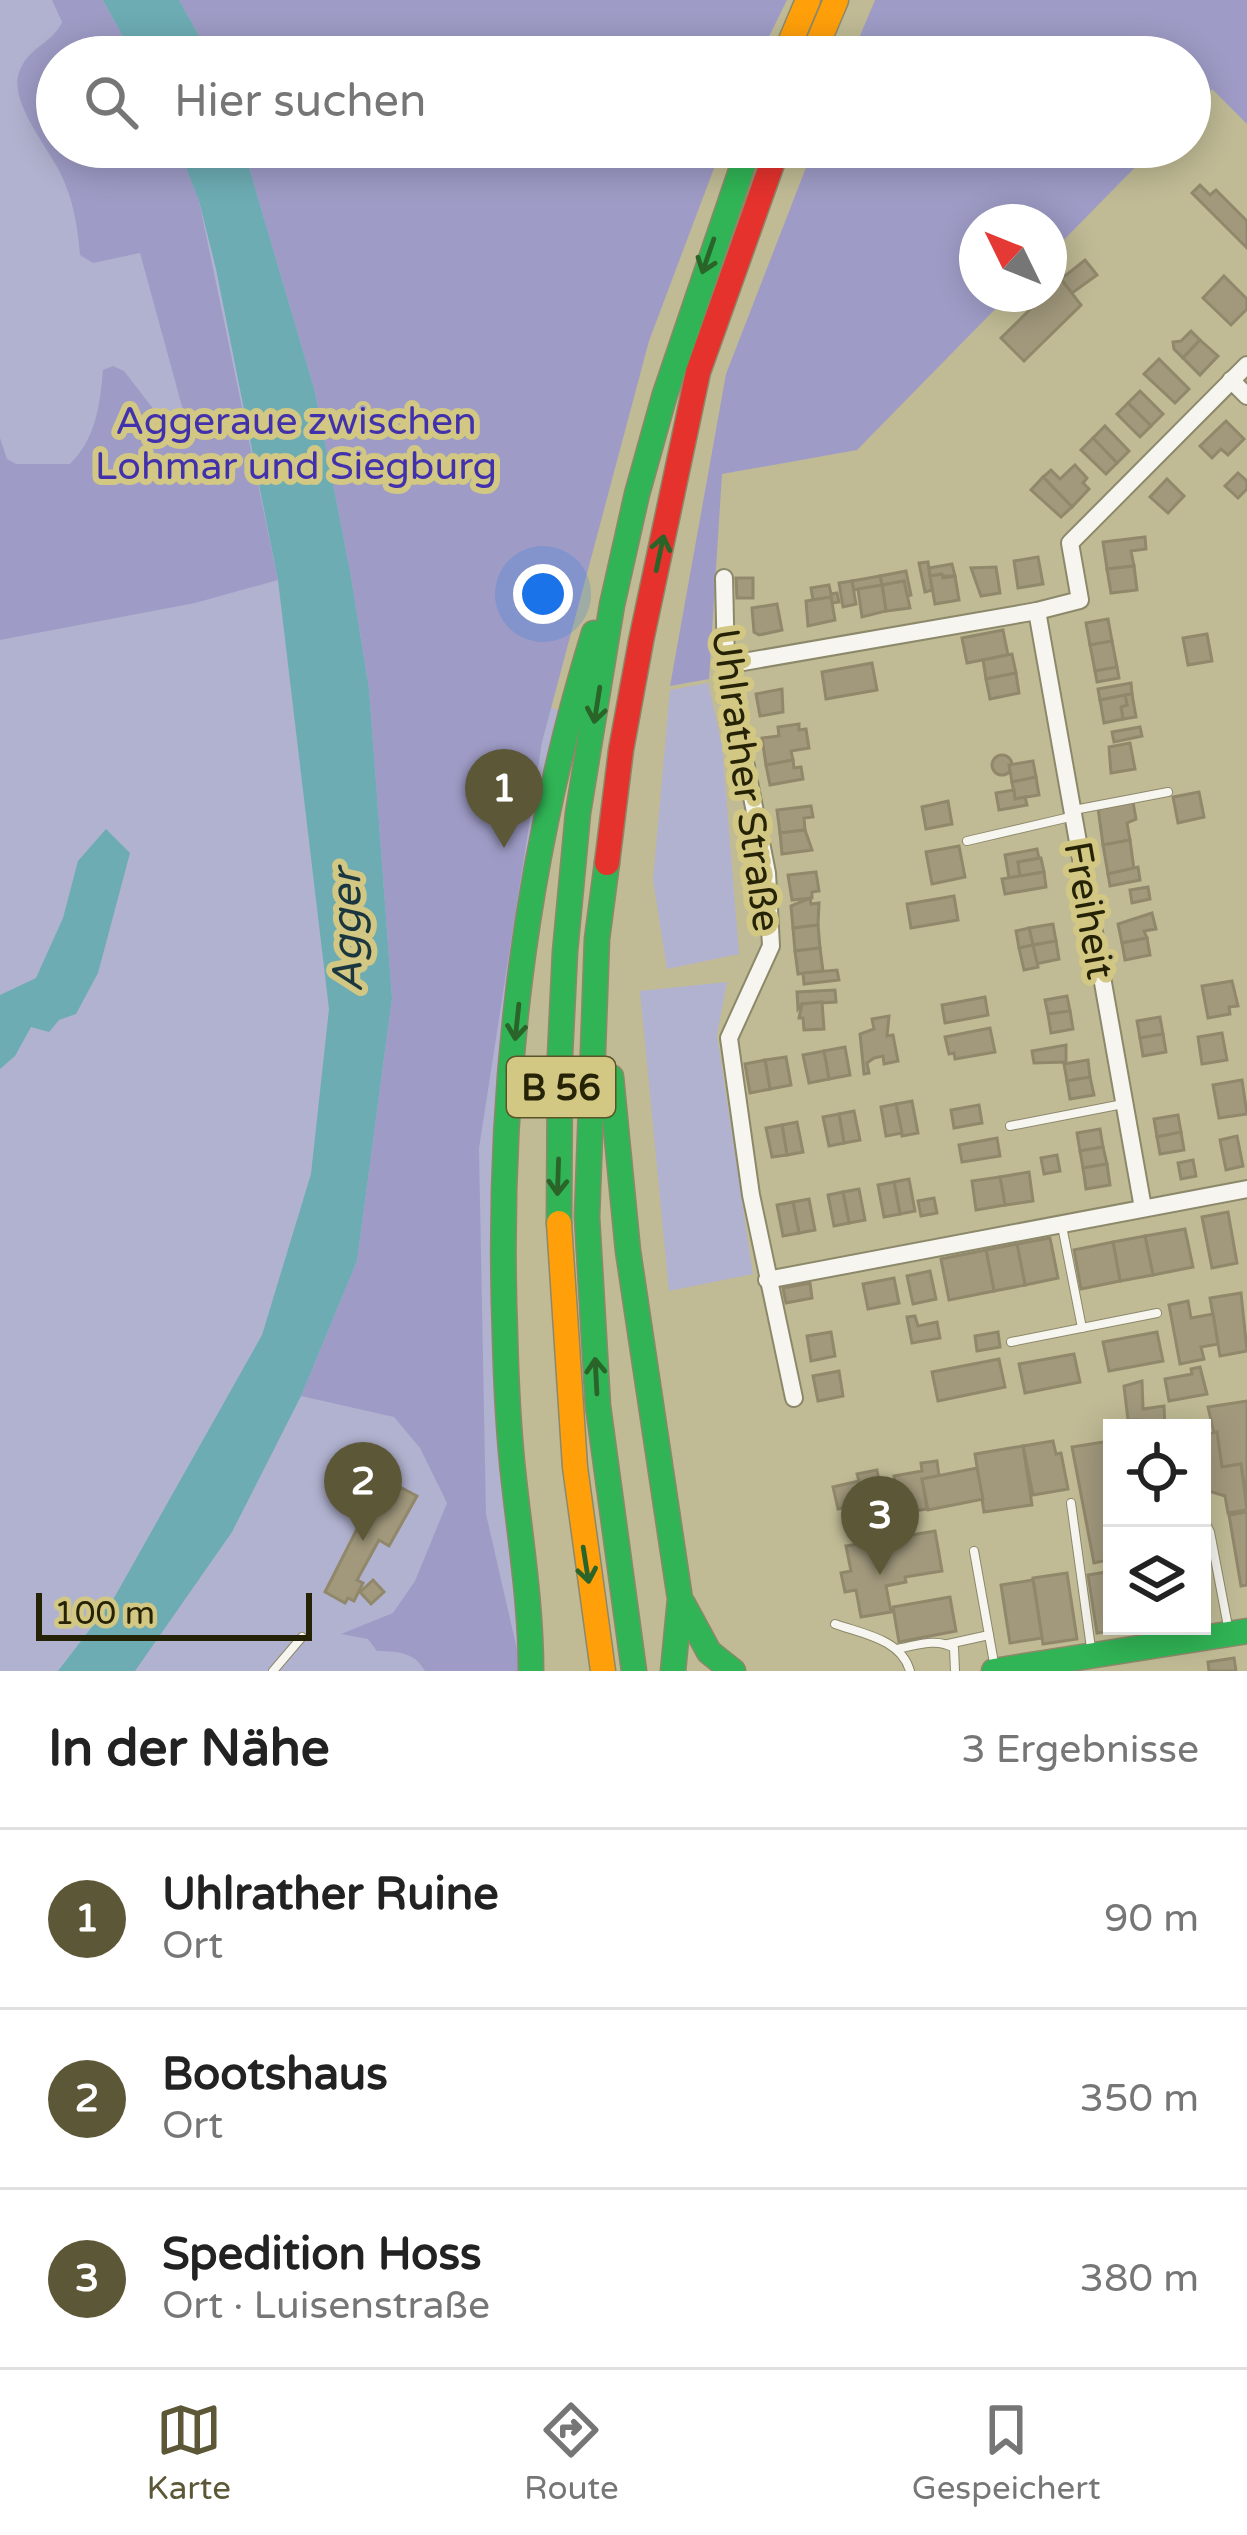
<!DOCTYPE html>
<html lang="de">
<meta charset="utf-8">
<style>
body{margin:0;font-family:"Varela Round",sans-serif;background:#f6f6f6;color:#222}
.controls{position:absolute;right:36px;bottom:36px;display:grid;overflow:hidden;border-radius:0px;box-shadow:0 6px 30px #0003}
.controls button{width:108px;height:108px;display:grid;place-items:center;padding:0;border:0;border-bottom:3px solid #e0e0e0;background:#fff;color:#222;font:60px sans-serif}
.compass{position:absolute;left:959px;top:204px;width:108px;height:108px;border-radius:50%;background:#fff;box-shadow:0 6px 30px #0003;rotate:313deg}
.scale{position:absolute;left:36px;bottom:30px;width:276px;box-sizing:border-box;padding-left:12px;border:6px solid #262205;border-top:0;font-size:33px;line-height:42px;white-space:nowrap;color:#262205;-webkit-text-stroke:9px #d2c883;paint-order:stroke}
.you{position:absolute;left:543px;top:594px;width:42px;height:42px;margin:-30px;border:9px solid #fff;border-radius:50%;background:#1a73e8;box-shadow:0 0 0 18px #1a73e833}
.badge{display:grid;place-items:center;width:78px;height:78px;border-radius:50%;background:#5c5837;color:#fff;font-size:39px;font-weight:700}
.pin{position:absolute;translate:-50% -99px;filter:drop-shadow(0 3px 6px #0008)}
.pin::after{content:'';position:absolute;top:63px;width:42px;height:36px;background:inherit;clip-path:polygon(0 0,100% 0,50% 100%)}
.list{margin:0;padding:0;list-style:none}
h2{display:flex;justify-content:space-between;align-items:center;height:156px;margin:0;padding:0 48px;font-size:51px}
h2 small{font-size:39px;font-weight:400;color:#767676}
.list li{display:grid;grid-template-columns:78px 1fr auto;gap:36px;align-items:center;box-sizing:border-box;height:180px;padding:0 48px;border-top:3px solid #e0e0e0}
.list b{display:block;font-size:45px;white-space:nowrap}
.list p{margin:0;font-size:39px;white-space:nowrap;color:#767676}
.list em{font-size:39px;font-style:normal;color:#767676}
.icon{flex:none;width:66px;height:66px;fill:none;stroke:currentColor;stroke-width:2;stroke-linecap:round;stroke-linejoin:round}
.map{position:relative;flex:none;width:1247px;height:1671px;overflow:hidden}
.search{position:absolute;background:#fff;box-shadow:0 6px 30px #0003;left:36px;right:36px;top:36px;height:132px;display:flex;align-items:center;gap:30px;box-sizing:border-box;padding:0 42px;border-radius:66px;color:#767676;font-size:45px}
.sheet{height:696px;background:#fff}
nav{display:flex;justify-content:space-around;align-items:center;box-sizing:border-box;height:168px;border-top:3px solid #e0e0e0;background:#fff;font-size:33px;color:#767676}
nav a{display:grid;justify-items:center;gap:6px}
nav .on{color:#5c5837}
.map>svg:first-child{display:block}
.green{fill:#b1b2cf}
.forest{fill:#9e9cc6}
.water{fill:#6dacb3}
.building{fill:#a2997d;stroke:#91886b;stroke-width:3}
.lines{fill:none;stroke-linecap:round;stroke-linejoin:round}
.lane-casing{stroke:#8c886a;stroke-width:10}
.street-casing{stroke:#8c886a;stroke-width:20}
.fast-casing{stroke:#8c886a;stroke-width:27}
.slow-casing{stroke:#8c886a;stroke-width:27}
.jam-casing{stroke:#8c886a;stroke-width:27}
.lane{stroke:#f6f5ef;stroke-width:8}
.street{stroke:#f6f5ef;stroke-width:16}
.fast{stroke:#30b455;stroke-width:24}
.slow{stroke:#ff9f0a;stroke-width:24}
.jam{stroke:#e5322d;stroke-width:24}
.oneway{stroke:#2a6429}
.labels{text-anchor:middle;stroke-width:12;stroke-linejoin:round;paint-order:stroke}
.shield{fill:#d2c883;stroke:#5a542b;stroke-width:3}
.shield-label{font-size:36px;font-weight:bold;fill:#262205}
.park-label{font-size:39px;fill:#4231ad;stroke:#d2c883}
.street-label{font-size:39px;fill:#262205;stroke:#d2c883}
.water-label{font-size:42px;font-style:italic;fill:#1a363f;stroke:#d2c883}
</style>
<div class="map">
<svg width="1247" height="1671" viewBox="0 0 1247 1671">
<rect width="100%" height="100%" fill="#c0bb95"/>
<g class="green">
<polygon points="0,0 758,0 733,57 57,57 57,147 694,147 534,705 561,710 502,1217 531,1671 0,1671"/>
<polygon points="708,683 722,745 739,954 667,969 653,880 670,690"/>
<polygon points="727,982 717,1035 753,1274 669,1291 640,991"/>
</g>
<g class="forest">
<path d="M52 0H103L134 57H57V147H178L199 201 278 580 195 603 0 640V438L7 459 16 464H70C96 438 100 405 103 370L113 366 124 371 182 446 192 443 140 253 93 263 80 255C78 230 74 204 64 181 52 150 6 102 20 70 30 46 52 44 62 22Z"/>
<polygon points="179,0 787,0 759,57 211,57"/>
<polygon points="875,0 1247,0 1247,124 1212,89 1190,111 1190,57 851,57"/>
<path d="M243 147H722L649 341 542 742 479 1148 486 1514 522 1671H425C413 1651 399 1652 377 1651L368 1639 341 1634 393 1613 415 1581 447 1503 420 1448 394 1417 301 1396 357 1261 392 998 369 689 350 571 315 392Z"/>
<polygon points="814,147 1155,147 1049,255 1049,222 977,222 977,294 1010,294 857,450 722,474 709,679 670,686 726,374"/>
</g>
<g class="water">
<polygon points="103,0 179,0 211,57 134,57"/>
<polygon points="178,147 243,147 315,392 350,571 369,689 392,998 357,1261 301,1396 232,1532 135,1671 58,1671 114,1598 262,1335 311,1174 329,1009 278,580 216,269 199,201"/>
<polygon points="106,829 130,853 98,973 76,1014 59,1020 49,1032 31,1027 15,1056 0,1069 0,995 36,978 63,918 78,861"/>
</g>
<g class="building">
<polygon points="1200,185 1210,195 1216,190 1247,221 1247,248 1192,193"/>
<polygon points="1085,260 1097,275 1072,293 1061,279"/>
<polygon points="1224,276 1247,299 1247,309 1231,325 1203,298"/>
<polygon points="1061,279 1081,305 1024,361 1001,338"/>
<polygon points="1191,331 1200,340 1183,358 1174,349 1173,342 1181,341"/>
<polygon points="1200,340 1218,356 1200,375 1183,358"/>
<polygon points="1159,359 1189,389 1175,403 1144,374"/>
<polygon points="1140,391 1163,414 1151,426 1128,403"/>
<polygon points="1128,403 1151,426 1140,437 1117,414"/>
<polygon points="1226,421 1244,439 1228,455 1221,449 1212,458 1200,446"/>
<polygon points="1105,426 1129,451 1117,463 1093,438"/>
<polygon points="1093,438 1117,463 1106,474 1081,450"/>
<polygon points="1075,465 1087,478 1083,483 1089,489 1072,507 1043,477 1051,470 1060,479"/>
<polygon points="1238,473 1247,481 1247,489 1238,498 1225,486"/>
<polygon points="1043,477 1072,507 1061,517 1031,490"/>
<polygon points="1167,479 1184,496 1168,513 1150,497"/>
<polygon points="1145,537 1146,549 1131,551 1134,566 1107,569 1103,542"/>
<polygon points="1038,557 1043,584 1018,588 1014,561"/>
<polygon points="928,562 932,590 925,592 919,563"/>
<polygon points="952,564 955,576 930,576 929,568"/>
<polygon points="1134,566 1137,590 1111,593 1107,569"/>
<polygon points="996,567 1000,593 981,596 971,568"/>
<polygon points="906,571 911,595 906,596 904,581 882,585 880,576"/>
<polygon points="942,574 943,578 955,576 959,600 935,604 930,576"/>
<polygon points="880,576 882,585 854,590 852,581"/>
<polygon points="736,578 753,578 753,598 737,598"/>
<polygon points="852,581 856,604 843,607 839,583"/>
<polygon points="904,581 910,608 886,611 882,585"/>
<polygon points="829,585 831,594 837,593 839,602 832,603 831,597 813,600 811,588"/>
<polygon points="882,585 886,611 862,617 858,589"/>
<polygon points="831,597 835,620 808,626 806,601"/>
<polygon points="777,604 782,630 759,635 754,632 752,608"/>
<polygon points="1108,619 1112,641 1090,645 1086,623"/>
<polygon points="1003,630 1008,655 967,663 962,638"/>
<polygon points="1207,634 1212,661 1188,665 1183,638"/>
<polygon points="1112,641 1117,667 1095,671 1090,645"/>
<polygon points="1012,654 1016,673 986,679 983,660"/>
<polygon points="872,663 877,690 826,699 822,672"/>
<polygon points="1117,667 1119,678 1097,682 1095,671"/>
<polygon points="1016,673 1019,693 990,699 986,679"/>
<polygon points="1131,683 1132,694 1100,700 1098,689"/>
<polygon points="782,689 783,712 760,716 756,694"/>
<polygon points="1132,694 1136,717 1123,719 1121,707 1127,705 1125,695"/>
<polygon points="1125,695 1127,705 1121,707 1123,719 1104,723 1100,700"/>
<polygon points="799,724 799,730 806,729 809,748 791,751 793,760 766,765 762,738 779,736 778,727"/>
<polygon points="1140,727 1142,736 1114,742 1112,732"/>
<polygon points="1130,743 1135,769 1111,773 1109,747"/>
<circle cx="1002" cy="765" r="10"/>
<polygon points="793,760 794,768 801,767 803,779 770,785 766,765"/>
<polygon points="1033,761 1036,777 1012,782 1009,765"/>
<polygon points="1036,777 1039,795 1015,799 1012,782"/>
<polygon points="1014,790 1015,799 1025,797 1027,805 999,810 996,793"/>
<polygon points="1199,792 1204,817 1178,823 1173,797"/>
<polygon points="948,801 952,824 926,829 922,807"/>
<polygon points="1133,802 1136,819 1127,823 1130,840 1103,845 1098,808"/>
<polygon points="811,806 813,817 804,818 805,830 780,833 777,810"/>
<polygon points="805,830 812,850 782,854 780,833"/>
<polygon points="1130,840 1134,869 1108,874 1103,845"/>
<polygon points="959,846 965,877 932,884 926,852"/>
<polygon points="1037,849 1039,858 1018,862 1020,876 1009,878 1005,855"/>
<polygon points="1041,858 1044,872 1020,876 1018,862"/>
<polygon points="1138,867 1140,880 1110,886 1108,874"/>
<polygon points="816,872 819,891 812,892 812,898 792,900 788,875"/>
<polygon points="1044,872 1046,887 1005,894 1002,879"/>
<polygon points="1148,887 1150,899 1132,903 1130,890"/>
<polygon points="954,896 958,920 911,928 907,904"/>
<polygon points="810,898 811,904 819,903 818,925 793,928 791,906"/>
<polygon points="1152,913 1156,929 1144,931 1147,938 1122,943 1118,924"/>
<polygon points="1053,924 1056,941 1033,945 1029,928"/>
<polygon points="818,925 820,948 795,951 793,928"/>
<polygon points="1029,928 1033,945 1019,948 1016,931"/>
<polygon points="1147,938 1150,955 1125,960 1122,943"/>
<polygon points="1056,941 1059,959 1036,964 1033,945"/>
<polygon points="1033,945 1038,967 1024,970 1019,948"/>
<polygon points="820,948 823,971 798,974 795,951"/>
<polygon points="837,970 839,980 804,984 803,973"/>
<polygon points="1232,981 1238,1006 1229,1007 1230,1014 1208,1018 1202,986"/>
<polygon points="835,990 836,1002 802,1004 798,1009 797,992"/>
<polygon points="1067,996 1070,1011 1048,1014 1045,1000"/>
<polygon points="985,997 988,1015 945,1023 942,1005"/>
<polygon points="822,1002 824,1029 804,1030 803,1018 799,1018 802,1004"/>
<polygon points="1070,1011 1073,1029 1051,1033 1048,1014"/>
<polygon points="889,1016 887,1036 893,1035 898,1061 884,1064 883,1056 874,1058 867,1063 869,1073 864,1074 860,1034 874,1029 872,1019"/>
<polygon points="1160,1017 1163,1034 1140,1038 1137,1021"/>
<polygon points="990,1028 995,1052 955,1059 954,1053 949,1054 945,1037"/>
<polygon points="1222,1033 1227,1060 1202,1064 1198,1037"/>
<polygon points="1163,1034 1166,1052 1143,1056 1140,1038"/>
<polygon points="1066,1045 1066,1062 1034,1063 1032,1051"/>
<polygon points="845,1047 850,1075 829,1079 824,1051"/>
<polygon points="824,1051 829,1079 809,1083 803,1055"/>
<polygon points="786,1057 791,1085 770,1089 765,1060"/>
<polygon points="765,1060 770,1089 750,1093 745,1064"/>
<polygon points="1088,1060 1090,1077 1067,1081 1064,1064"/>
<polygon points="1090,1077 1094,1095 1070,1099 1067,1081"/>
<polygon points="1242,1080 1247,1114 1219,1118 1213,1085"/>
<polygon points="912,1101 918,1133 902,1136 896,1104"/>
<polygon points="896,1104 902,1133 886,1136 881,1107"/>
<polygon points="979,1105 982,1123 954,1128 951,1110"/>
<polygon points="854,1111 860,1140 844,1143 839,1114"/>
<polygon points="839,1114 844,1143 829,1146 823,1117"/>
<polygon points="1178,1115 1181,1132 1157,1137 1154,1119"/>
<polygon points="797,1122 803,1152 787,1155 782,1125"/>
<polygon points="782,1125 787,1155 772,1157 766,1128"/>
<polygon points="1100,1129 1103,1147 1080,1151 1077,1133"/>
<polygon points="1181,1132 1184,1150 1160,1154 1157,1137"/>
<polygon points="1237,1136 1243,1166 1226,1170 1220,1140"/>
<polygon points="997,1138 1000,1156 962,1162 959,1145"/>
<polygon points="1103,1147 1107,1164 1083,1168 1080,1151"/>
<polygon points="1057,1155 1060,1171 1044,1174 1041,1158"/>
<polygon points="1193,1160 1196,1176 1181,1179 1178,1163"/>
<polygon points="1107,1164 1110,1185 1086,1189 1083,1168"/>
<polygon points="1029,1172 1033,1201 1005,1205 1000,1177"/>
<polygon points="1000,1177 1005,1205 976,1210 972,1181"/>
<polygon points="909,1179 915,1211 900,1214 894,1182"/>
<polygon points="894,1182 900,1214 884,1217 878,1185"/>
<polygon points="859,1189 865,1220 849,1223 843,1192"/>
<polygon points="843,1192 849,1223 834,1226 828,1195"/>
<polygon points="934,1198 937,1213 921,1216 918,1201"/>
<polygon points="809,1199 815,1230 799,1233 793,1202"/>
<polygon points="793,1202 799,1233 783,1236 777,1205"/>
<polygon points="1228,1212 1237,1263 1212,1268 1202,1217"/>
<polygon points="1185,1229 1193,1267 1153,1275 1145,1236"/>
<polygon points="1145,1236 1153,1275 1120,1281 1113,1242"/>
<polygon points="1050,1238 1058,1278 1025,1285 1017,1244"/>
<polygon points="1113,1242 1120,1281 1081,1289 1074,1250"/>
<polygon points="1017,1244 1025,1285 994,1291 986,1250"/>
<polygon points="986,1250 994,1291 949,1300 941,1259"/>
<polygon points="930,1271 936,1299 913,1304 907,1276"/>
<polygon points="894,1278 899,1303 868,1309 863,1284"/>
<polygon points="810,1283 812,1298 786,1303 783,1288"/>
<polygon points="1241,1293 1247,1351 1220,1356 1210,1298"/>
<polygon points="1188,1301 1191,1318 1213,1314 1218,1344 1201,1347 1204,1359 1180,1364 1169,1305"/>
<polygon points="915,1316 918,1326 937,1322 940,1338 912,1343 907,1317"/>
<polygon points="831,1332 835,1356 811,1361 807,1336"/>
<polygon points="998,1332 1000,1347 977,1351 975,1336"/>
<polygon points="1157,1332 1163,1361 1109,1371 1103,1342"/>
<polygon points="1074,1354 1080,1382 1025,1393 1019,1364"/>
<polygon points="999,1359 1005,1387 938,1401 932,1372"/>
<polygon points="1200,1367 1207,1394 1169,1401 1165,1379 1192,1374 1191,1369"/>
<polygon points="839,1371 843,1396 818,1401 813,1376"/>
<polygon points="1142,1381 1143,1409 1164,1406 1165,1428 1150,1428 1141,1420 1128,1420 1124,1386"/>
<polygon points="1247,1401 1247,1500 1241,1464 1222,1467 1208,1407"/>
<polygon points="1217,1432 1222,1467 1241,1464 1247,1510 1228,1513 1225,1496 1202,1489 1202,1435"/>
<polygon points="1053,1441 1056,1454 1061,1453 1068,1489 1033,1495 1023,1446"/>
<polygon points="1110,1441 1112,1559 1094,1563 1072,1447"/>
<polygon points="1023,1446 1032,1505 984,1512 975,1454"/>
<polygon points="937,1461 939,1476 922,1479 927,1509 901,1513 894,1476 922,1471 921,1463"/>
<polygon points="977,1468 983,1499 928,1510 922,1479"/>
<polygon points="877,1470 881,1492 863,1496 864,1503 838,1509 833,1487 859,1481 857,1474"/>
<polygon points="383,1478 417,1496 389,1546 379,1540 357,1580 363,1583 354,1601 348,1598 345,1603 325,1592"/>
<polygon points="1247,1512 1247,1585 1241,1586 1229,1515"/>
<polygon points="935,1531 942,1571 905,1577 906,1582 886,1586 891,1612 861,1617 856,1590 845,1592 841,1573 851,1571 846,1546"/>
<polygon points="1112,1571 1112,1626 1126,1629 1097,1633 1088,1575"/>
<polygon points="1067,1573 1077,1639 1043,1644 1033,1578"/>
<polygon points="373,1580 384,1592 371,1604 360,1592"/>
<polygon points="1033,1580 1042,1638 1010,1643 1001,1585"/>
<polygon points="950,1597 956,1631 899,1642 893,1607"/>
<polygon points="1234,1658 1236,1671 1209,1671 1208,1662"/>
</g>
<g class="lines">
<g class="lane-casing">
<g id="lane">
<polyline points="1074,810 1168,792"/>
<polyline points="967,841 1070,817"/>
<polyline points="1010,1126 1123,1104"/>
<polyline points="1062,1226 1082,1328"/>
<polyline points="1011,1342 1157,1313"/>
<polyline points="1071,1503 1091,1648"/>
<polyline points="1202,1516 1210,1532 1229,1632"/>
<polyline points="974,1551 994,1663"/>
<path d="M835 1624C863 1634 901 1639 910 1671"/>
<polyline points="948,1644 989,1635"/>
<path d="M896 1649C915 1646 936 1637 954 1648L955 1671"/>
<polyline points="273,1671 302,1637"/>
</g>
</g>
<g class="street-casing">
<g id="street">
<polyline points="1231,380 1247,396"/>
<polyline points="724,578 726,665 767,873 771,946 729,1038 751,1195 794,1398"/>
<polyline points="1037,611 1143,1208"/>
<polyline points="726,665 1037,611 1080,600 1070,543 1247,365"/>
<polyline points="767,1280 1247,1189"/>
</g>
</g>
<g class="fast-casing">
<g id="fast">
<polyline points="607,863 597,939 587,1217 598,1406 634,1671"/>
<polyline points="611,1077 628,1251 680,1599 673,1671"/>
<polyline points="559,1223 560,1055 565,952 578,813 612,605 637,494 665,394 749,147"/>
<polyline points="683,1604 709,1652 733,1671"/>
<path d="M531 1671C531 1601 519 1532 512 1462 508 1420 506 1377 505 1335 496 1097 524 860 594 633"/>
<polyline points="994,1671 1247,1631"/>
</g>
</g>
<g class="slow-casing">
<g id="slow">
<polyline points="784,57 808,0"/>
<polyline points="812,57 836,0"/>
<polyline points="559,1223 575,1467 603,1671"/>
</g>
</g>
<g class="jam-casing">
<polyline id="jam" points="607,863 621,750 641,641 698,372 778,147"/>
</g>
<use href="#lane" class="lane"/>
<use href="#street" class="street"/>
<use href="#fast" class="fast"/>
<use href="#slow" class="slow"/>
<use href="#jam" class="jam"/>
</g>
<defs><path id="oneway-shaft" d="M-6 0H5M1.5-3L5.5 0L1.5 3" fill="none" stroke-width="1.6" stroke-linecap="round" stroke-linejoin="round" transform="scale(3)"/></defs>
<g class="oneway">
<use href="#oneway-shaft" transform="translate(708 256) rotate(109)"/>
<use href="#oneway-shaft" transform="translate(660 553) rotate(-78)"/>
<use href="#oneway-shaft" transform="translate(597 705) rotate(99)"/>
<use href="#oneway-shaft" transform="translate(517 1022) rotate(96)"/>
<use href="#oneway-shaft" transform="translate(558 1177) rotate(92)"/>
<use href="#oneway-shaft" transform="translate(596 1376) rotate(-93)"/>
<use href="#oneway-shaft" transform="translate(586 1565) rotate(81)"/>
</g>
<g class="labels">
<rect class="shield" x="507" y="1057" width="108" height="60" rx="9"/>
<g class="shield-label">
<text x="561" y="1100">B 56</text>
</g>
<g class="park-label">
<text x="296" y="434">Aggeraue zwischen<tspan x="296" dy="45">Lohmar und Siegburg</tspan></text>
</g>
<g class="street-label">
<text transform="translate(747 780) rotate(82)" y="14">Uhlrather Straße</text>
<text transform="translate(1090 910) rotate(80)" y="14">Freiheit</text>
</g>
<g class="water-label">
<text transform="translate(346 931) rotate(-91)" y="15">Agger</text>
</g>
</g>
</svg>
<div class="controls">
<button><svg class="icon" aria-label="locate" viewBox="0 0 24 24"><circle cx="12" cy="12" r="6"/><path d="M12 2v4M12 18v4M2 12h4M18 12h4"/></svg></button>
<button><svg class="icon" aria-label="layers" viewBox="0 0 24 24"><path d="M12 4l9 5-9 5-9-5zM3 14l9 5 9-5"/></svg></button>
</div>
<svg class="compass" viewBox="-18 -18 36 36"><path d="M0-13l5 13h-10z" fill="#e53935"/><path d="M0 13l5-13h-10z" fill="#767676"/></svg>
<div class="scale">100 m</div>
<div class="you"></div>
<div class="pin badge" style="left:504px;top:848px">1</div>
<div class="pin badge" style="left:363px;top:1541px">2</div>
<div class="pin badge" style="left:880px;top:1575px">3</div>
<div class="search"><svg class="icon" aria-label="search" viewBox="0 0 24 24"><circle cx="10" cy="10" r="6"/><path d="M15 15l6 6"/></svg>Hier suchen</div>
</div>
<section class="sheet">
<h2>In der Nähe<small>3 Ergebnisse</small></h2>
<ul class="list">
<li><span class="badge">1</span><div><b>Uhlrather Ruine</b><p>Ort</p></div><em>90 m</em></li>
<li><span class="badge">2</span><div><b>Bootshaus</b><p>Ort</p></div><em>350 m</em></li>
<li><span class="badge">3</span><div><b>Spedition Hoss</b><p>Ort · Luisenstraße</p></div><em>380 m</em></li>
</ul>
</section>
<nav>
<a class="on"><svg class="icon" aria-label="map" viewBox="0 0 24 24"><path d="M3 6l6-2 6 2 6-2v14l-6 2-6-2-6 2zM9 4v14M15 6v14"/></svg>Karte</a>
<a><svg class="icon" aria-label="directions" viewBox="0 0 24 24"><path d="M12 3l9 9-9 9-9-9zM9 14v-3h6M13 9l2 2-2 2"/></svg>Route</a>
<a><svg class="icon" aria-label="saved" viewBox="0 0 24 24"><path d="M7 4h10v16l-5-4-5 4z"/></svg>Gespeichert</a>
</nav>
